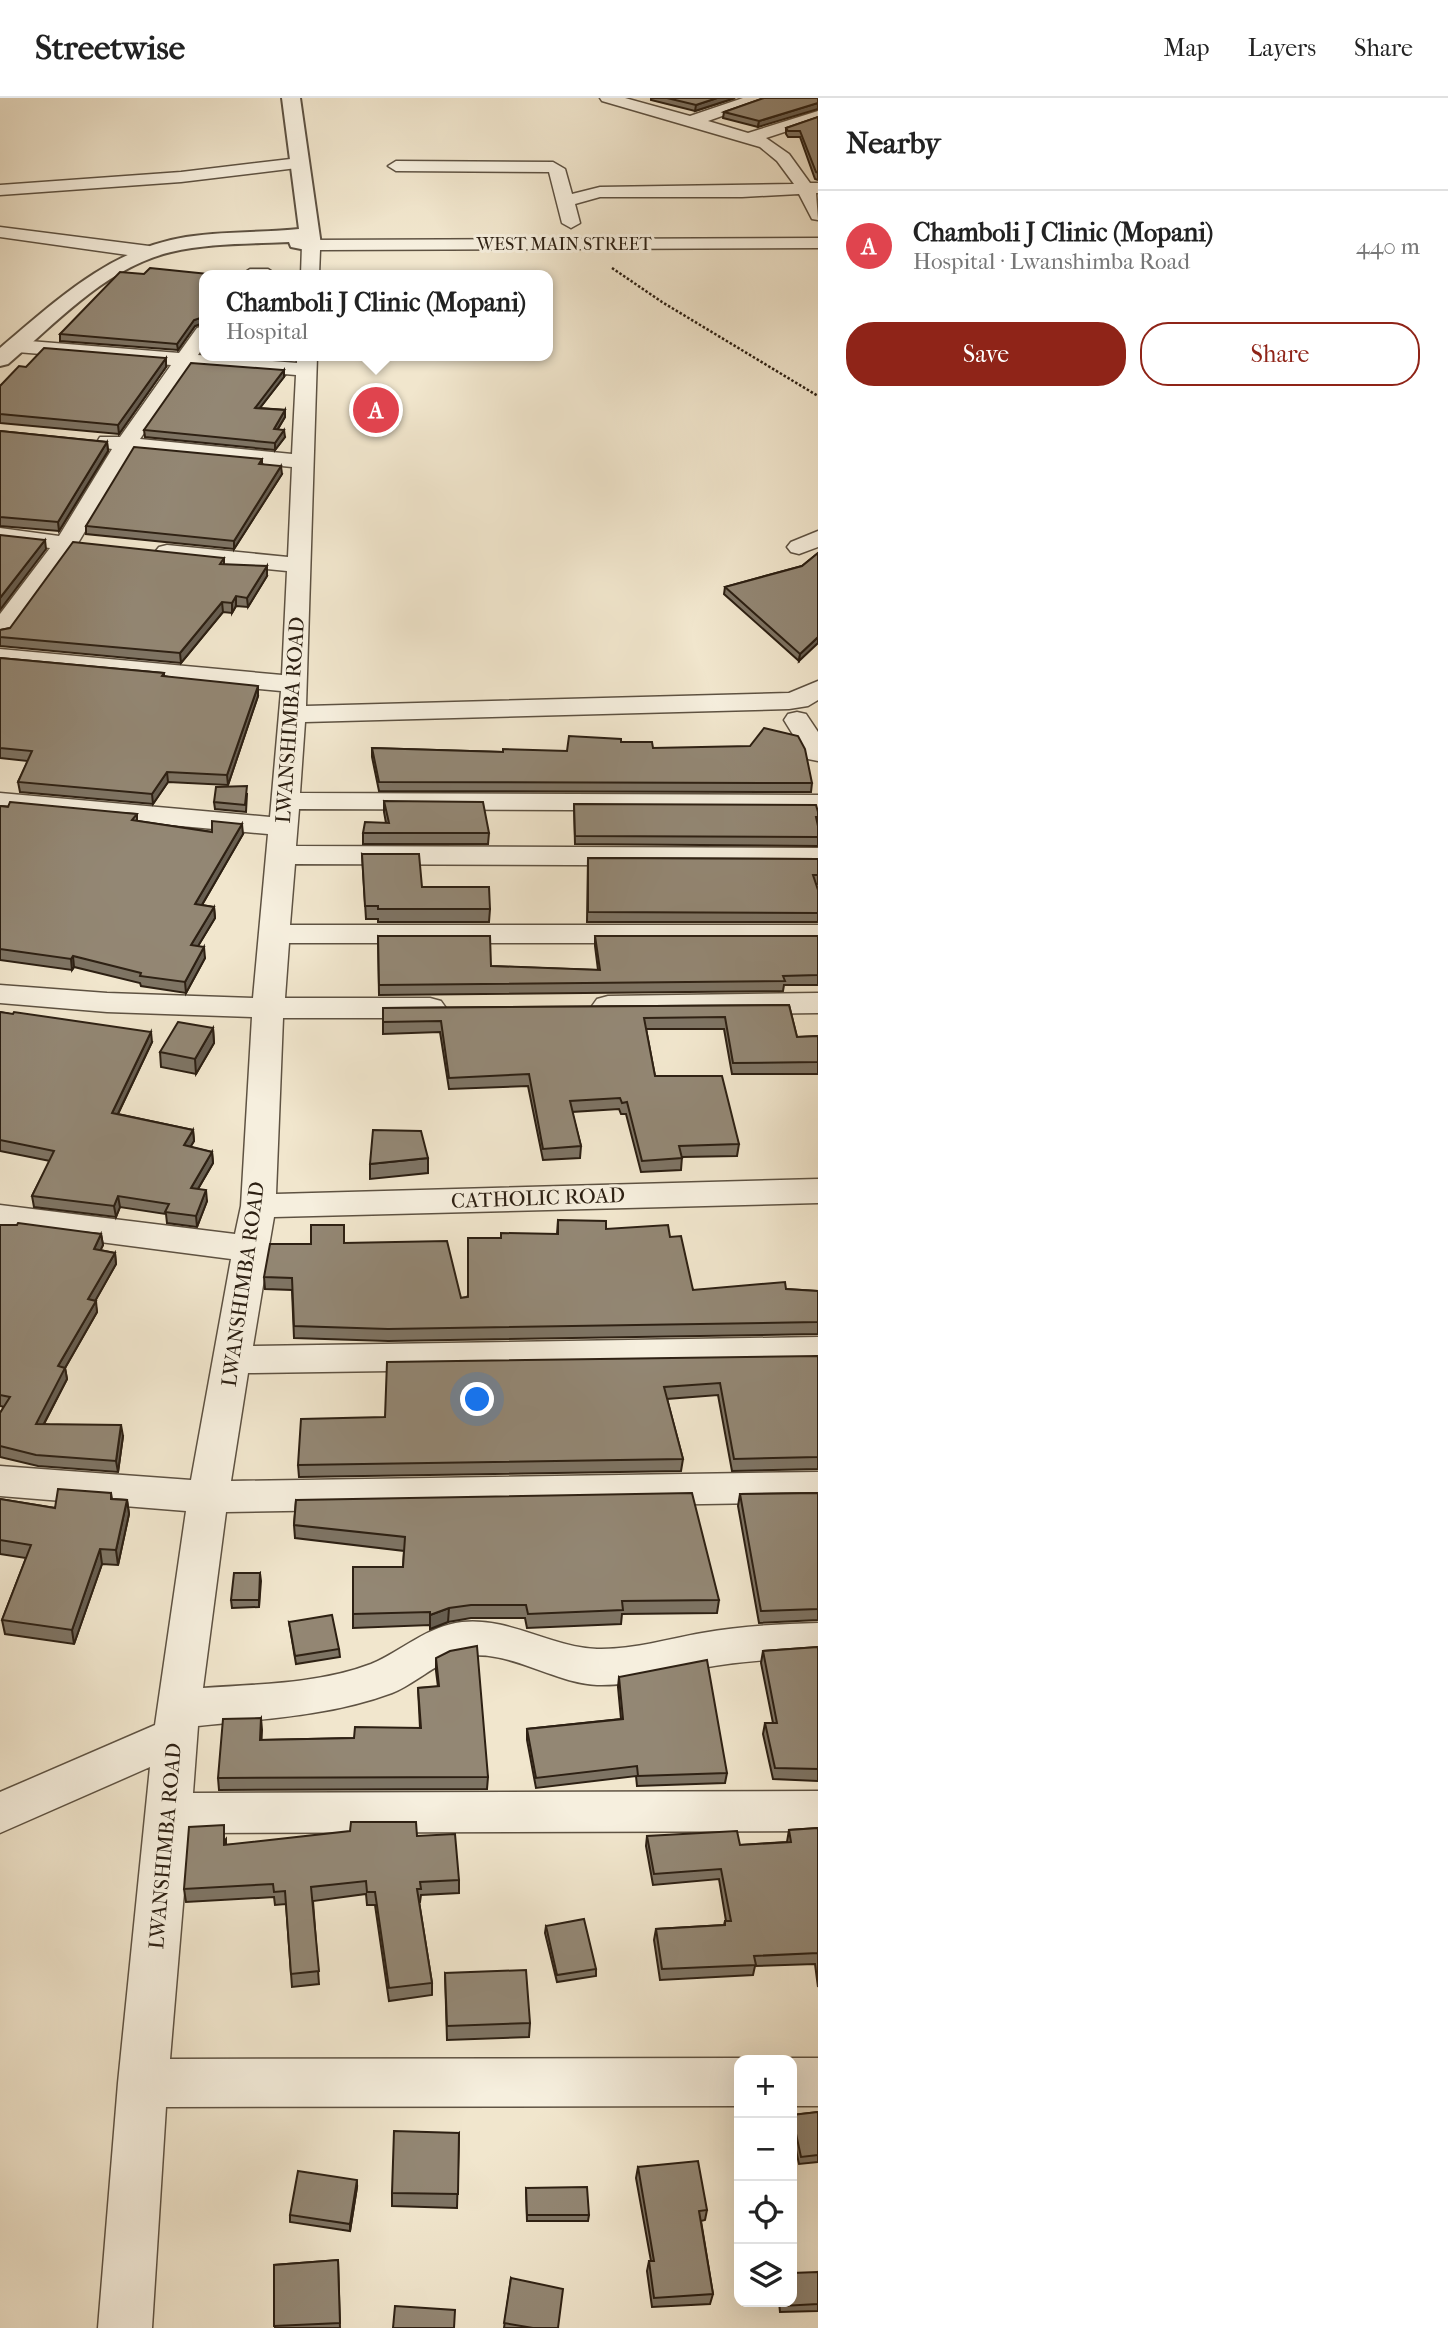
<!DOCTYPE html>
<meta charset="utf-8">
<style>
body{margin:0;font-family:"IM FELL French Canon",serif;background:#f6f6f6;color:#222}
.controls{position:absolute;right:21px;bottom:21px;display:grid;overflow:hidden;border-radius:14px;box-shadow:0 7px 28px #0002}
.controls button{width:63px;height:63px;display:grid;place-items:center;padding:0;border:0;border-bottom:2px solid #e0e0e0;background:#fff;color:#222;font:35px sans-serif}
.you{position:absolute;left:478px;top:1302px;width:24px;height:24px;margin:-18px;border:5px solid #fff;border-radius:50%;background:#1a73e8;box-shadow:0 0 0 10px #1a73e833}
.badge{display:grid;place-items:center;width:46px;height:46px;border-radius:50%;background:#8f2418;color:#fff;font-size:23px;font-weight:700}
.pin{position:absolute;translate:-50% -50%;border:4px solid #fff;box-shadow:0 2px 7px #0006}
.popup{position:absolute;left:199px;top:172px;width:354px;height:91px;box-sizing:border-box;display:grid;place-content:center;border-radius:14px;background:#fff;filter:drop-shadow(0 2px 5px #0005);font-size:23px;white-space:nowrap;color:#767676}
.popup b{font-size:26px;color:#222}
.popup::after{content:'';position:absolute;left:50%;top:100%;margin-left:-14px;border:14px solid transparent;border-top-color:#fff}
.list{margin:0;padding:0;list-style:none}
h2{display:flex;justify-content:space-between;align-items:center;height:91px;margin:0;padding:0 28px;font-size:30px}
h2 small{font-size:23px;font-weight:400;color:#767676}
.list li{display:grid;grid-template-columns:46px 1fr auto;gap:21px;align-items:center;box-sizing:border-box;height:112px;padding:0 28px;border-top:2px solid #e0e0e0}
.list b{display:block;font-size:26px;white-space:nowrap}
.list p{margin:0;font-size:23px;white-space:nowrap;color:#767676}
.list em{font-size:23px;font-style:normal;color:#767676}
.actions{display:flex;gap:14px;padding:21px 28px}
.actions a{flex:1;padding:16px 0;border:2px solid #8f2418;border-radius:28px;text-align:center;font-size:24px;color:#8f2418}
.actions .main{background:#8f2418;color:#fff}
.icon{flex:none;width:38px;height:38px;fill:none;stroke:currentColor;stroke-width:2;stroke-linecap:round;stroke-linejoin:round}
.map{position:relative;flex:none;width:818px;height:2230px;overflow:hidden}
header{display:flex;align-items:center;gap:42px;box-sizing:border-box;height:98px;padding:0 35px;background:#fff;border-bottom:2px solid #e0e0e0}
header strong{font-size:33px}
nav{display:flex;gap:38px;margin-inline-start:auto;font-size:24px}
main{display:flex}
aside{flex:1;background:#fff}
.map>svg:first-child{display:block}
.lines{fill:none;stroke-linecap:round;stroke-linejoin:round}
.minor-casing{stroke:#5e5242;stroke-width:3}
.tertiary-casing{stroke:#5e5242;stroke-width:4}
.path{stroke:#2d2013;stroke-width:2.5;stroke-dasharray:2.5 2;stroke-linecap:butt}
.minor{fill:#f6efde;fill-rule:evenodd}
.tertiary{fill:#f6efde;fill-rule:evenodd}
.wall{fill:#7e7464;stroke:#2d2013;stroke-width:2}
.shaded-wall{fill:#675e51;stroke:#2d2013;stroke-width:2}
.building{fill:#938774;stroke:#2d2013;stroke-width:2}
.labels{text-anchor:middle;stroke-width:6;stroke-linejoin:round;paint-order:stroke}
.far-street-label{font-size:18px;fill:#2d2013;stroke:#f6efde}
.street-label{font-size:21px;fill:#2d2013;stroke:#f6efde}
</style>
<header>
<strong>Streetwise</strong>
<nav><a>Map</a><a>Layers</a><a>Share</a></nav>
</header>
<main>
<div class="map">
<svg width="818" height="2230" viewBox="0 0 818 2230">
<rect width="100%" height="100%" fill="#f1e6cd"/>
<filter id="stains"><feTurbulence type="fractalNoise" baseFrequency=".00286" numOctaves="4"/><feColorMatrix values="0 0 0 0 .2 0 0 0 0 .09 0 0 0 0 .02 0 0 0 .5 -.17"/></filter>
<radialGradient id="worn" r=".72"><stop offset=".6" stop-color="#630" stop-opacity="0"/><stop offset="1" stop-color="#630" stop-opacity=".3"/></radialGradient>
<g class="lines">
<g class="minor-casing">
<g id="minor">
<polygon points="600,0 625,0 690,18 743,0 766,0 764,3 708,23 748,35 818,13 818,23 766,40 789,56 810,85 818,85 818,95 816,95 818,122 812,121 799,96 742,99 600,99 575,106 580,125 571,130 562,125 549,74 396,73 388,68 396,63 553,64 565,71 572,96 600,89 794,86 777,63 760,49 602,3"/>
<polygon points="299,60 307,65 305,69 181,84 0,97 0,87 181,74"/>
<polygon points="0,129 149,148 158,154 149,160 0,139"/>
<polygon points="818,140 818,150 320,152 319,177 301,177 302,147 311,142"/>
<polygon points="250,171 268,171 277,177 241,177"/>
<path d="M204 228V248L198 257 297 265V258H317L306 608 789 595 818 583V602L808 608 789 611 305 624 300 695 818 697V713L299 711 296 748 818 750V768L295 766 290 827H818V845H289L285 900H430L441 903 446 910 441 917 430 920H283L276 1096 818 1081V1105L274 1119 269 1148 271 1151 268 1157 253 1248 818 1239V1267L248 1275 231 1383 818 1374V1404L226 1414 203 1590C257 1586 319 1586 371 1566 402 1553 427 1528 462 1524 509 1519 550 1549 597 1551 632 1552 667 1541 702 1535 740 1528 779 1526 818 1525V1559C779 1561 740 1563 702 1570 667 1577 632 1588 597 1587 551 1585 504 1547 457 1560 434 1566 415 1586 392 1595 330 1618 264 1621 198 1628L193 1695 818 1693V1733L189 1735 170 1961 739 1960 745 1962H739V2008L166 2009 152 2230H98L118 1985 150 1669 0 1735V1694L155 1627 186 1413 0 1398V1368L191 1382 231 1161 0 1131V1107L235 1136 241 1108 252 919 107 914 0 905V887L107 895 253 900 268 736 0 711V695L270 719 281 593 0 567V551L282 577 287 473 167 461 159 459 155 454 159 449 167 447 288 459 292 369 133 353 78 445 9 538 0 540V516L50 450 0 444V430L59 438 112 351 100 349 97 344 100 339H120L171 267 17 254 10 252 7 248 10 244 17 242 179 255 197 230ZM190 268 296 277 292 356 140 341Z"/>
<polygon points="818,433 818,449 799,456 791,454 787,449 791,444"/>
<polygon points="797,614 806,616 818,634 818,663 808,661 784,622 788,616"/>
<polygon points="818,895 818,915 608,918 597,915 592,908 597,901 608,898"/>
<polygon points="792,1960 818,1960 818,2008 792,2008 792,1962 786,1962"/>
</g>
</g>
<g class="tertiary-casing">
<path id="tertiary" d="M282 0H300L321 147 318 151 311 153 291 149 289 144C250 146 209 145 171 154 107 169 56 225 8 266L0 268V250C57 202 110 151 186 139 224 133 262 135 299 131Z"/>
</g>
<polyline class="path" points="612,170 662,204 818,298"/>
<use href="#minor" class="minor"/>
<use href="#tertiary" class="tertiary"/>
</g>
<g class="wall">
<polygon points="651,0 735,0 695,13 651,2"/>
<polygon points="764,0 758,29 723,20 724,14"/>
<polygon points="818,19 818,82 815,81 800,39 788,39 786,36 786,30"/>
<polygon points="144,176 205,177 205,226 203,225 195,228 178,252 60,243 60,236"/>
<polygon points="240,258 265,258 263,260"/>
<polygon points="26,269 166,269 119,336 0,325 0,288"/>
<polygon points="284,279 260,310 285,312 285,319 278,331 285,339 275,352 145,339 144,332"/>
<polygon points="0,333 107,344 108,353 59,433 0,428"/>
<polygon points="262,361 262,366 282,376 234,451 86,436 86,428"/>
<polygon points="818,455 799,563 724,496 725,489 802,468"/>
<polygon points="224,460 224,467 267,478 248,509 236,508 232,515 223,514 181,565 0,548 0,532 10,530"/>
<polygon points="0,560 164,575 164,578 258,598 228,687 168,684 153,706 20,694 18,684 28,663 0,660"/>
<polygon points="621,644 812,685 811,694 379,693 372,659 372,650 503,654 567,653"/>
<polygon points="247,696 246,714 215,711 214,704"/>
<polygon points="384,703 489,735 488,746 363,746 363,735 386,725 384,714"/>
<polygon points="574,706 818,714 818,748 575,746"/>
<polygon points="0,708 137,716 137,723 212,734 243,736 202,807 214,809 215,820 198,848 205,860 186,895 141,888 140,885 74,869 72,872 0,862"/>
<polygon points="362,756 422,789 490,811 489,824 378,824 378,821 366,821"/>
<polygon points="588,760 818,761 818,786 816,786 818,792 818,824 587,824"/>
<polygon points="378,838 491,868 598,872 595,848 595,838 818,838 818,887 784,887 783,893 379,897"/>
<polygon points="789,907 797,939 818,938 818,976 732,976 724,931 646,931 655,978 739,1046 737,1058 682,1059 681,1072 641,1074 626,1016 621,1016 619,1011 572,1014 581,1048 580,1060 543,1062 528,988 449,991 440,934 383,936 383,910"/>
<polygon points="0,914 152,944 118,1016 193,1032 194,1043 190,1049 212,1054 213,1065 198,1091 207,1103 197,1129 167,1125 166,1116 120,1109 116,1119 34,1109 32,1098 50,1063 0,1053"/>
<polygon points="213,930 214,945 196,976 161,969 160,954"/>
<polygon points="428,1060 428,1075 370,1081 370,1066"/>
<polygon points="558,1122 606,1131 670,1139 693,1192 786,1191 818,1193 818,1236 388,1243 294,1240 292,1192 265,1191 264,1179 311,1146 344,1145 461,1200 467,1199 501,1140 557,1136"/>
<polygon points="0,1127 101,1136 103,1147 100,1152 115,1155 116,1166 95,1203 97,1214 65,1270 67,1281 44,1326 123,1338 118,1374 38,1368 0,1359 0,1315 4,1309 0,1308"/>
<polygon points="818,1258 818,1371 732,1373 718,1297 667,1301 683,1361 681,1373 299,1379 298,1367 385,1319"/>
<polygon points="111,1395 112,1401 127,1402 129,1416 118,1467 102,1466 74,1546 5,1536 2,1522 26,1460 0,1456 0,1401 55,1410"/>
<polygon points="818,1395 818,1522 759,1525 738,1408 740,1396"/>
<polygon points="296,1402 719,1502 717,1515 622,1516 621,1526 527,1530 525,1520 471,1520 448,1524 430,1531 430,1527 353,1530 353,1516 403,1469 404,1453 295,1440 294,1427"/>
<polygon points="260,1475 259,1509 232,1510 231,1502"/>
<polygon points="289,1524 339,1551 340,1559 296,1566"/>
<polygon points="818,1549 818,1683 773,1681 763,1636 765,1625 773,1625 761,1565 763,1553"/>
<polygon points="436,1560 488,1679 487,1691 219,1692 218,1680 261,1620 261,1642 354,1640 420,1630 418,1590 438,1589 436,1573"/>
<polygon points="619,1579 727,1675 725,1685 637,1688 636,1678 536,1690 527,1642 527,1631 621,1621 618,1589"/>
<polygon points="818,1730 818,1889 815,1866 755,1868 753,1877 660,1882 654,1842 656,1831 724,1827 725,1823 726,1823 719,1781 653,1787 646,1748 647,1738 740,1747 787,1744 789,1732"/>
<polygon points="417,1738 459,1782 459,1795 421,1797 420,1804 419,1804 432,1885 432,1897 389,1903 375,1807 367,1807 366,1796 313,1803 319,1886 292,1889 286,1806 275,1807 274,1799 186,1804 184,1791 226,1741 226,1747"/>
<polygon points="546,1828 596,1871 596,1878 557,1884 545,1835"/>
<polygon points="445,1875 530,1925 529,1939 447,1942"/>
<polygon points="818,2014 818,2064 799,2066 792,2034 792,2017"/>
<polygon points="459,2035 457,2110 392,2108 392,2095"/>
<polygon points="638,2069 707,2112 705,2122 701,2123 713,2196 710,2206 652,2209 647,2173 649,2163 651,2163 636,2080"/>
<polygon points="357,2089 350,2133 290,2124 290,2117"/>
<polygon points="526,2090 589,2117 588,2123 527,2123"/>
<polygon points="338,2162 340,2230 275,2230 274,2167"/>
<polygon points="818,2174 818,2213 780,2214 779,2204 792,2204"/>
<polygon points="511,2180 558,2230 504,2230"/>
</g>
<g class="shaded-wall">
<polygon points="717,0 735,0 695,13 696,7"/>
<polygon points="818,5 818,11 758,29 759,23"/>
<polygon points="203,219 203,225 195,228 178,252 177,246 194,222"/>
<polygon points="166,260 166,269 119,336 118,327"/>
<polygon points="284,272 284,279 255,316 255,310"/>
<polygon points="285,312 285,319 274,337 274,331"/>
<polygon points="284,332 285,339 275,352 275,345"/>
<polygon points="107,344 108,353 59,433 58,424"/>
<polygon points="281,368 282,376 234,451 234,443"/>
<polygon points="45,442 46,451 0,512 0,500"/>
<polygon points="267,468 267,478 248,509 247,500"/>
<polygon points="236,498 236,508 232,515 232,505"/>
<polygon points="222,504 223,514 181,565 180,555"/>
<polygon points="818,539 818,545 799,563 800,556"/>
<polygon points="258,588 258,598 228,687 227,677"/>
<polygon points="167,674 168,684 153,706 152,696"/>
<polygon points="242,726 243,736 196,817 195,806"/>
<polygon points="214,809 215,820 192,858 191,847"/>
<polygon points="204,849 205,860 186,895 185,884"/>
<polygon points="73,858 74,869 72,872 71,861"/>
<polygon points="213,930 214,945 196,976 195,961"/>
<polygon points="151,934 152,944 113,1026 112,1015"/>
<polygon points="193,1032 194,1043 185,1058 184,1047"/>
<polygon points="212,1054 213,1065 192,1101 191,1090"/>
<polygon points="206,1092 207,1103 197,1129 196,1118"/>
<polygon points="118,1098 120,1109 116,1119 114,1108"/>
<polygon points="101,1136 103,1147 96,1162 94,1151"/>
<polygon points="115,1155 116,1166 90,1212 88,1201"/>
<polygon points="96,1203 97,1214 65,1270 67,1281 38,1337 36,1326 58,1268"/>
<polygon points="121,1327 123,1338 118,1374 116,1363"/>
<polygon points="127,1402 129,1416 118,1467 116,1452"/>
<polygon points="100,1451 102,1466 74,1546 72,1532"/>
<polygon points="260,1475 261,1483 259,1509 259,1502"/>
<polygon points="449,1510 448,1524 430,1531 430,1517"/>
<polygon points="261,1620 262,1632 261,1654 260,1642"/>
<polygon points="357,2082 357,2089 350,2133 350,2126"/>
</g>
<g class="building">
<polygon points="667,0 717,0 696,7"/>
<polygon points="764,0 818,0 818,5 759,23 724,14"/>
<polygon points="818,19 818,75 816,74 800,33 788,33 786,30"/>
<polygon points="150,170 218,177 205,177 205,220 203,219 194,222 177,246 60,236 120,174 144,176"/>
<polygon points="44,250 166,260 118,327 0,316 0,288 19,268 26,269"/>
<polygon points="191,265 284,272 255,310 285,312 274,331 284,332 275,345 144,332"/>
<polygon points="0,333 107,344 58,424 0,419"/>
<polygon points="134,349 262,361 259,366 281,368 234,443 86,428"/>
<polygon points="0,437 45,442 0,500"/>
<polygon points="73,444 224,460 220,466 267,468 247,500 236,498 232,505 222,504 180,555 0,539 0,532 10,530"/>
<polygon points="818,455 818,539 800,556 725,489 802,468"/>
<polygon points="0,560 164,575 162,578 258,588 227,677 167,674 152,696 18,684 32,653 0,650"/>
<polygon points="764,630 798,638 805,651 812,685 379,684 372,650 503,654 503,651 567,653 569,638 621,641 621,644 652,644 653,650 750,648"/>
<polygon points="247,688 245,707 214,704 216,689"/>
<polygon points="384,703 483,704 489,735 363,735 365,724 389,725"/>
<polygon points="10,704 137,716 132,722 212,734 212,723 242,726 195,806 214,809 191,847 204,849 185,884 140,878 141,875 73,858 71,861 0,851 0,708 8,709"/>
<polygon points="574,706 816,707 818,714 818,719 816,719 818,728 818,739 575,738"/>
<polygon points="362,756 419,756 422,789 489,789 490,811 378,811 378,808 365,808"/>
<polygon points="588,760 818,761 818,777 813,777 818,792 818,815 588,814"/>
<polygon points="378,838 490,838 491,868 600,872 595,838 818,838 818,877 783,878 785,883 379,887"/>
<polygon points="789,907 797,939 818,938 818,964 733,965 725,919 644,920 655,978 722,978 739,1046 679,1048 682,1060 642,1063 627,1004 622,1005 620,1000 570,1003 581,1048 543,1051 529,976 449,980 441,923 383,924 383,910"/>
<polygon points="0,914 13,916 14,914 151,934 112,1015 193,1032 184,1047 212,1054 191,1090 206,1092 196,1118 165,1114 169,1106 118,1098 114,1108 32,1098 54,1053 0,1042"/>
<polygon points="178,924 213,930 195,961 160,954"/>
<polygon points="373,1032 421,1033 428,1060 370,1066"/>
<polygon points="558,1122 606,1123 606,1131 668,1127 670,1139 681,1138 693,1192 785,1184 786,1191 818,1193 818,1224 388,1231 294,1228 292,1180 264,1179 270,1146 311,1146 311,1127 344,1127 344,1145 447,1143 461,1200 468,1199 468,1140 501,1140 501,1135 558,1136"/>
<polygon points="18,1125 101,1136 94,1151 115,1155 88,1201 96,1203 58,1268 65,1270 36,1326 121,1327 116,1363 36,1357 0,1348 0,1315 10,1299 0,1297 0,1127 17,1127"/>
<polygon points="818,1258 818,1359 734,1361 720,1285 664,1289 683,1361 298,1367 301,1321 385,1319 387,1264"/>
<polygon points="58,1391 111,1395 111,1401 127,1402 116,1452 100,1451 72,1532 2,1522 31,1447 0,1442 0,1401 55,1410"/>
<polygon points="692,1395 719,1502 622,1503 623,1512 528,1516 526,1507 471,1507 449,1510 430,1517 430,1514 353,1516 353,1469 403,1469 405,1439 294,1427 296,1402"/>
<polygon points="818,1395 818,1511 761,1513 740,1396"/>
<polygon points="234,1475 260,1475 259,1502 231,1502"/>
<polygon points="332,1517 339,1551 295,1558 289,1524"/>
<polygon points="477,1548 488,1679 218,1680 223,1621 261,1620 260,1642 354,1640 355,1629 421,1630 418,1590 439,1588 436,1560 450,1553"/>
<polygon points="818,1549 818,1671 775,1670 765,1625 777,1625 763,1553"/>
<polygon points="707,1562 727,1675 638,1678 637,1668 536,1680 527,1631 623,1621 619,1579"/>
<polygon points="351,1724 416,1724 417,1738 455,1736 459,1782 420,1784 421,1791 417,1791 432,1885 389,1890 375,1794 367,1794 366,1783 311,1789 319,1873 291,1876 285,1793 274,1794 273,1786 184,1791 189,1729 224,1727 224,1747 350,1733"/>
<polygon points="818,1730 818,1858 818,1855 754,1858 756,1867 662,1871 656,1831 725,1827 725,1823 731,1823 721,1771 654,1776 647,1738 737,1733 740,1747 791,1744 789,1732"/>
<polygon points="584,1821 596,1871 557,1877 546,1828"/>
<polygon points="526,1872 530,1925 447,1928 445,1875"/>
<polygon points="818,2014 818,2057 801,2059 792,2017"/>
<polygon points="394,2033 459,2035 458,2096 392,2095"/>
<polygon points="698,2063 707,2112 699,2113 713,2196 654,2200 649,2163 654,2163 638,2069"/>
<polygon points="298,2073 357,2082 350,2126 290,2117"/>
<polygon points="587,2089 589,2117 527,2117 526,2090"/>
<polygon points="338,2162 340,2225 274,2228 274,2167"/>
<polygon points="818,2174 818,2206 782,2208 782,2204 792,2204 792,2175"/>
<polygon points="511,2180 563,2191 558,2230 533,2230 504,2225"/>
<polygon points="395,2208 455,2212 454,2230 393,2230"/>
</g>
<g class="labels">
<g class="far-street-label">
<text x="564" y="152">WEST MAIN STREET</text>
</g>
<g class="street-label">
<text transform="translate(290 622) rotate(-86)" y="7">LWANSHIMBA ROAD</text>
<text transform="translate(538 1100) rotate(-2)" y="7">CATHOLIC ROAD</text>
<text transform="translate(243 1186) rotate(-82)" y="7">LWANSHIMBA ROAD</text>
<text transform="translate(165 1748) rotate(-85)" y="7">LWANSHIMBA ROAD</text>
</g>
</g>
<rect width="100%" height="100%" filter="url(#stains)"/>
<rect width="100%" height="100%" fill="url(#worn)"/>
</svg>
<div class="controls">
<button>+</button>
<button>−</button>
<button><svg class="icon" aria-label="locate" viewBox="0 0 24 24"><circle cx="12" cy="12" r="6"/><path d="M12 2v4M12 18v4M2 12h4M18 12h4"/></svg></button>
<button><svg class="icon" aria-label="layers" viewBox="0 0 24 24"><path d="M12 4l9 5-9 5-9-5zM3 14l9 5 9-5"/></svg></button>
</div>
<div class="you"></div>
<div class="pin badge" style="left:376px;top:312px;background:#e0444e">A</div>
<div class="popup"><b>Chamboli J Clinic (Mopani)</b>Hospital</div>
</div>
<aside>
<h2>Nearby<small></small></h2>
<ul class="list">
<li><span class="badge" style="background:#e0444e">A</span><div><b>Chamboli J Clinic (Mopani)</b><p>Hospital · Lwanshimba Road</p></div><em>440 m</em></li>
</ul>
<div class="actions"><a class="main">Save</a><a>Share</a></div>
</aside>
</main>
